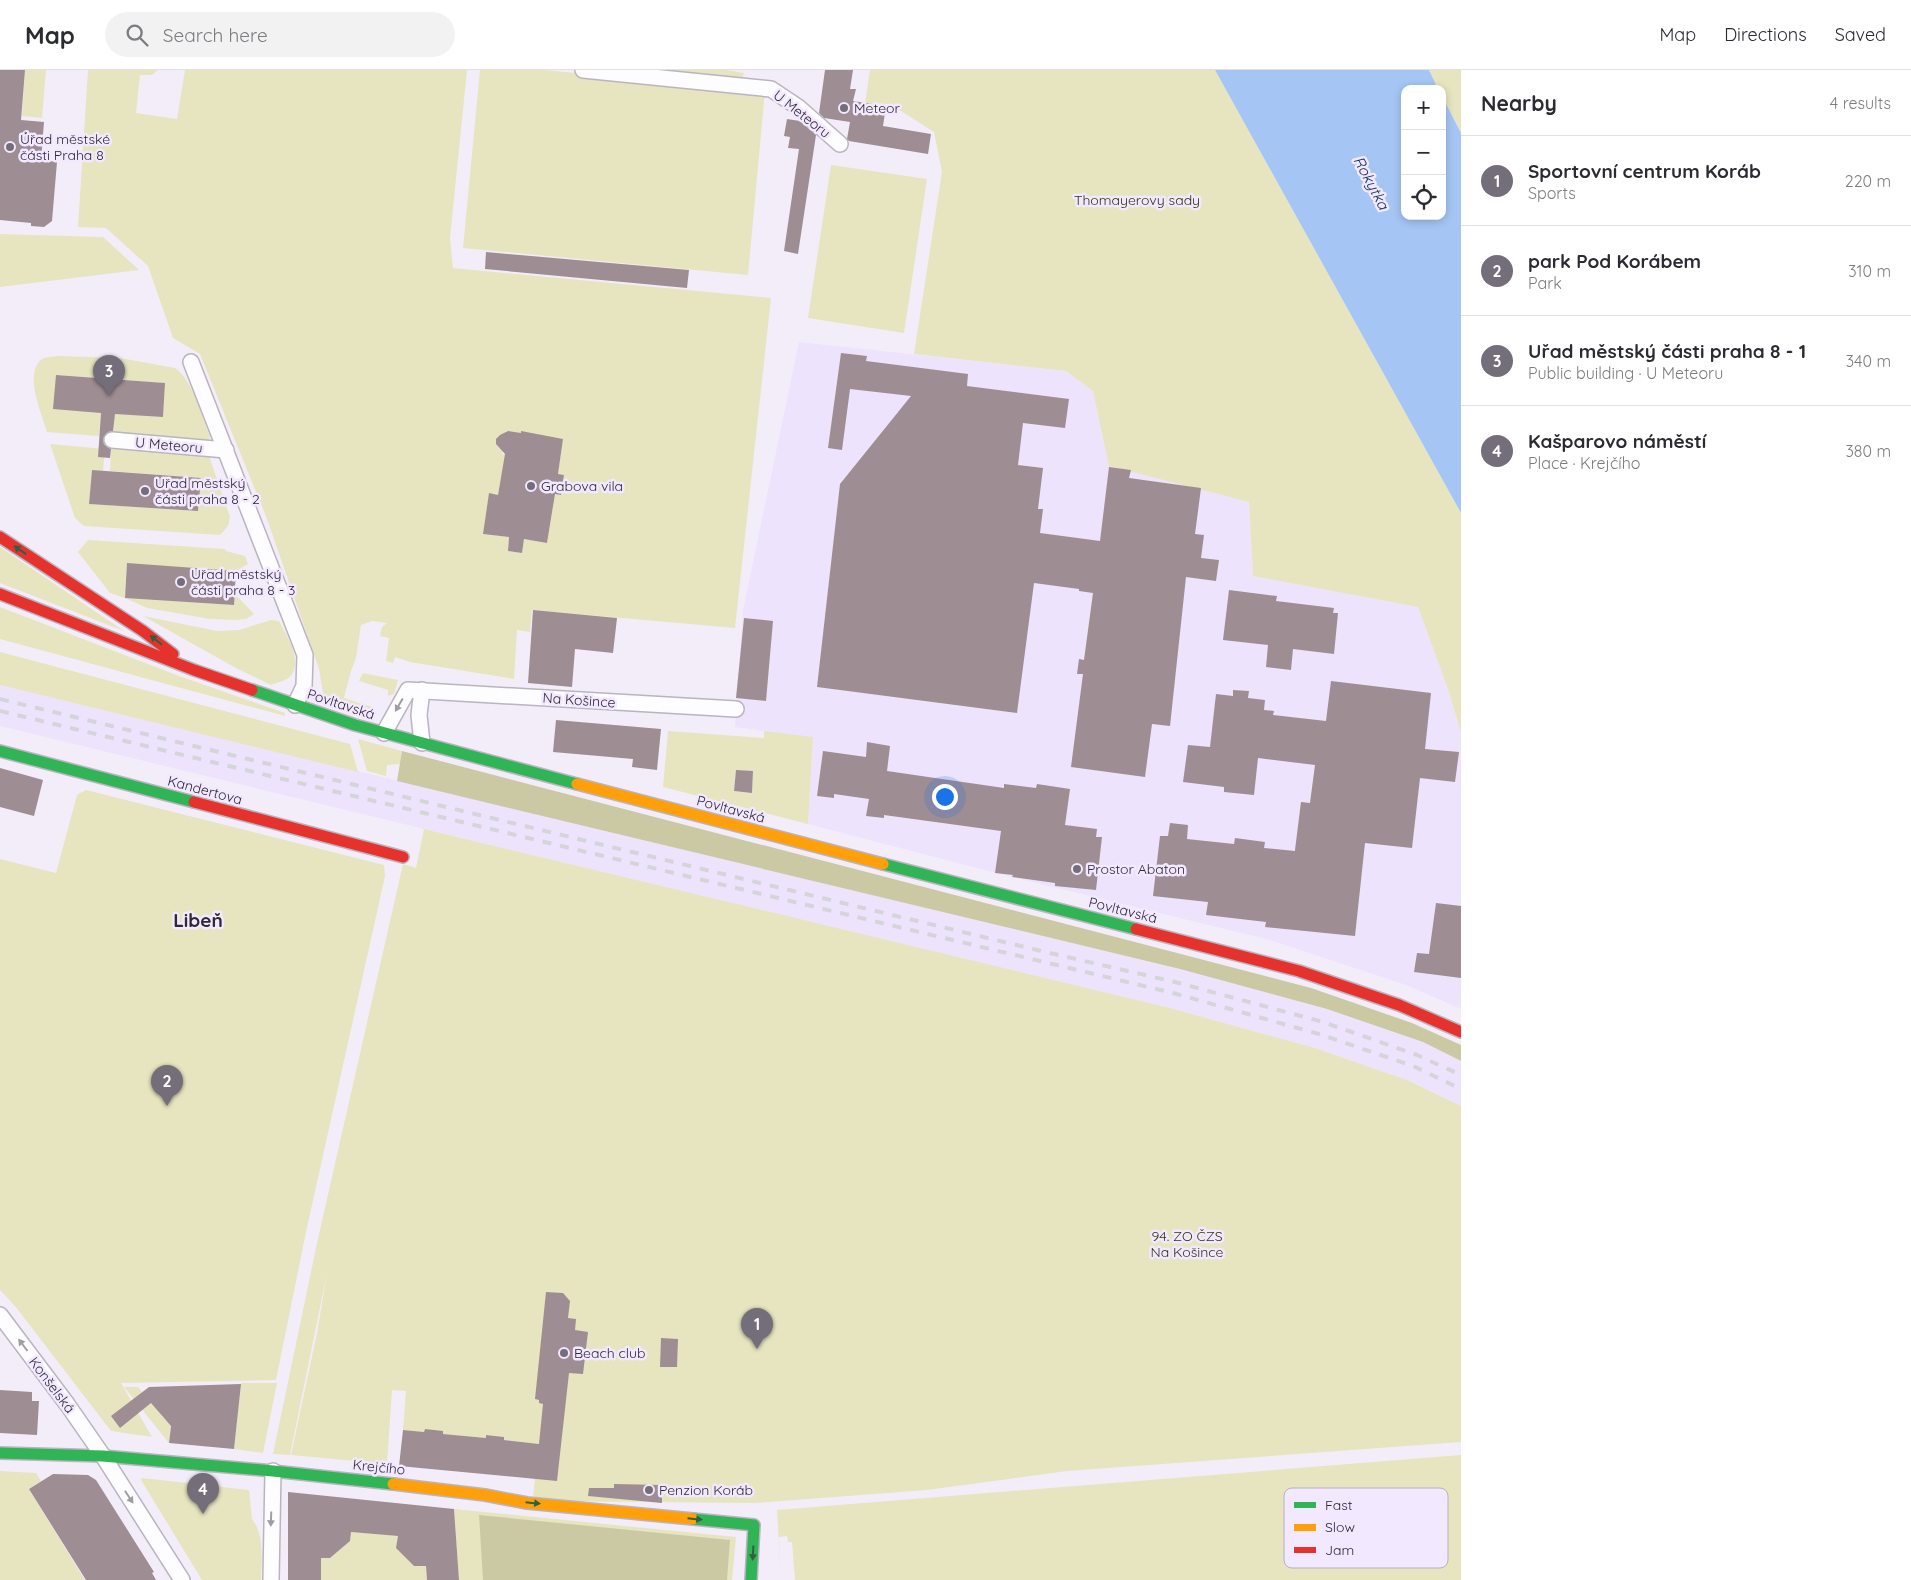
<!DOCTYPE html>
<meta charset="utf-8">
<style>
body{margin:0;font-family:Quicksand,sans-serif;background:#f2f2f3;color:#2b2b33}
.controls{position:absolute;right:15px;top:15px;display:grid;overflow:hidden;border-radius:10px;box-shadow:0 2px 8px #0003}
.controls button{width:45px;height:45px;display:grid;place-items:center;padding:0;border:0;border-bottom:1px solid #e1e1e2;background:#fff;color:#2b2b33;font:25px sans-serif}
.you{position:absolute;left:944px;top:726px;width:18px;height:18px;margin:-12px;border:4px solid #fff;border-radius:50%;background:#1a73e8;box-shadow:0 0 0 8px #1a73e833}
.badge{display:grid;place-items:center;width:32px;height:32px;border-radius:50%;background:#736e79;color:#fff;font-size:16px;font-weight:700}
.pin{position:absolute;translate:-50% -41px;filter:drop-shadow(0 1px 2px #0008)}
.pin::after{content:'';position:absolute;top:26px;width:18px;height:15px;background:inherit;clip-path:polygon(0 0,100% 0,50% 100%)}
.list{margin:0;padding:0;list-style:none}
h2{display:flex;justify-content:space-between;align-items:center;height:65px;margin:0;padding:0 20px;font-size:21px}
h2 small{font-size:16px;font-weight:400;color:#7c7c81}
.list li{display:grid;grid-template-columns:32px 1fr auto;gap:15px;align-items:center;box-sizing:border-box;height:90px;padding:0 20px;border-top:1px solid #e1e1e2}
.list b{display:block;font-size:19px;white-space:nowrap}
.list p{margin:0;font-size:16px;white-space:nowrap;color:#7c7c81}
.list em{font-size:16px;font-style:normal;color:#7c7c81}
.icon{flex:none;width:28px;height:28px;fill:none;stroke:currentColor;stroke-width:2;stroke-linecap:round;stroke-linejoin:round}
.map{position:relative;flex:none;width:1461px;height:1510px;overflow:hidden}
header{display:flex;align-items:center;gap:30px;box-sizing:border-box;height:70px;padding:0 25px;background:#fff;border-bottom:1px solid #e1e1e2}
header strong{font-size:24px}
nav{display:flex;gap:28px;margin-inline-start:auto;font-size:18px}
.search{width:350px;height:45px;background:#f2f2f3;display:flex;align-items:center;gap:12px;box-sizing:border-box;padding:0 18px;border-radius:28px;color:#7c7c81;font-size:19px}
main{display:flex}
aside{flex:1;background:#fff}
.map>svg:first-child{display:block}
.built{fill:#eee3fc}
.green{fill:#e6e5bf;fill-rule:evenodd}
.forest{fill:#cbc9a3}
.water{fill:#a5c5f4}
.building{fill:#9e8d93}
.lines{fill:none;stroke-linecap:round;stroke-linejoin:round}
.street-casing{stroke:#b9b4bf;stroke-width:18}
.fast-casing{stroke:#b9b4bf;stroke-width:14}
.slow-casing{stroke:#b9b4bf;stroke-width:14}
.jam-casing{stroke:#b9b4bf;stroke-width:14}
.street{stroke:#fdfcfe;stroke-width:15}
.fast{stroke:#30b455;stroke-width:11}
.slow{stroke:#ff9f0a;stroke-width:11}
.jam{stroke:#e5322d;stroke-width:11}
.rail{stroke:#d5d4d8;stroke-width:4;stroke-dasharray:9 9;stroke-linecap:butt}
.oneway{fill:#2f6141}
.oneway2{fill:#a09da3}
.poi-dot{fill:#736e79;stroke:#f2e8ff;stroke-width:2}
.labels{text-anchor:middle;stroke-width:5;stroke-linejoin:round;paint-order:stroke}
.poi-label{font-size:14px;fill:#2e2934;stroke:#f2e8ff;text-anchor:start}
.street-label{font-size:14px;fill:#2e2934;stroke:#f2e8ff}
.park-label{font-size:14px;fill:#343411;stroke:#f2e8ff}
.water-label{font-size:15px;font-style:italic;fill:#0f3057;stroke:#f2e8ff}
.district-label{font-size:19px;font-weight:bold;fill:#2e2934;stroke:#f2e8ff}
.key{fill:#f2e8ff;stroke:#b7afc2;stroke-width:1}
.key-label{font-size:14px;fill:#2e2934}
</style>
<header>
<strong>Map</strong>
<div class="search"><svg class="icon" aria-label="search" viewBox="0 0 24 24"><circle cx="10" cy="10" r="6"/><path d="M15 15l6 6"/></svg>Search here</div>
<nav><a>Map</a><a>Directions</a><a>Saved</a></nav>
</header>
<main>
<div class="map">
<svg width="1461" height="1510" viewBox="0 0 1461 1510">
<rect width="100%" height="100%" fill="#f3edfa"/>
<g class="built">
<polygon points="799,272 1066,301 1093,321 1110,396 1249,432 1253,506 1418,537 1448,619 1461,663 1461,939 1406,915 1270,870 996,803 808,754 813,668 735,657 743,540"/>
<polygon points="0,615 1180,899 1327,939 1423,972 1461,991 1461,1036 1407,1010 1315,978 1170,938 886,871 0,656"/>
</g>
<g class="green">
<polygon points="25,0 46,0 42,48 22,46"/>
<path d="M88 0H158L152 5H140L136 43 177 49 185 0H467L450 168 453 198 771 228 735 558 532 540 530 562 517 560 514 609 410 592 395 587 393 593 386 591 389 568 380 566 382 557 387 553 372 551 361 555 356 588 351 601 344 628 375 638C355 643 345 641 325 635L319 599 267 449 200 284 173 268 148 196 106 158 78 157ZM506 361 521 363V362L563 369 558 404 564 405 561 425 555 424 547 473 524 469 522 483 508 481 509 467 483 464 489 424 498 425 501 408 508 385 502 384 503 379 499 378 496 370 500 365 505 364Z"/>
<polygon points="480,0 544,0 765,21 748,205 463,178"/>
<polygon points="616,0 726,0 744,3 743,7 762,10 762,14"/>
<polygon points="870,0 1215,0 1461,443 1461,663 1448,619 1418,537 1253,506 1249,432 1109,396 1093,321 1066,301 914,284 942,102 934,62 890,34 865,33"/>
<polygon points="1429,0 1461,0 1461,63 1442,26 1442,19 1438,19"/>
<polygon points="831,95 927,109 904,263 808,248"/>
<polygon points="0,164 103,167 139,200 0,217"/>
<path d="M57 286 120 288 175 298C193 310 202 347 210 367L208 372 107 364 109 343 163 347 165 313 57 305 101 343 99 366 47 362C42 344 23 303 42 289 45 287 53 287 57 286Z"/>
<polygon points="50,374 105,379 103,401 92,400 89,434 198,441 201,408 110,401 111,379 209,386 230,447 228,456 220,465 84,456 75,448"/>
<polygon points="88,470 225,479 226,481 245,486 248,494 236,501 127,494 125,527 233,535 235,524 254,544 246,549 236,550 210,549 147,538 125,528 110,523 78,482"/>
<polygon points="0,477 124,561 0,513"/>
<polygon points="0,537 179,606 285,643 285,646 0,569"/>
<path d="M143 546 217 561 239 560 271 550 279 551C286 565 302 588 292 604 288 611 278 612 271 615L236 598Z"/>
<polygon points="0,582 350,674 358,702 0,615"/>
<polygon points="363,603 398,610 394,624 388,626 388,620 359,611"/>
<path d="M668 661 764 668V661L813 667 808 754 663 717ZM736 700 753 702 752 723 734 721Z"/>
<polygon points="358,669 402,681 400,694 387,695 386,706 367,701"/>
<polygon points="86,720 384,795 385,806 306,1162 276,1310 121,1313 152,1367 111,1361 15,1236 0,1220 0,789 56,803 77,725"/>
<polygon points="424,759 1170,938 1315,978 1407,1010 1461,1036 1461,1372 1067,1401 927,1420 756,1433 539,1431 533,1425 535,1410 533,1409 533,1406 535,1406 539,1374 504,1370 504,1367 486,1365 486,1368 443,1364 425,1359 424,1362 403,1360 406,1321 392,1320 387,1394 291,1385 317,1263 327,1203 290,1385 273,1384 317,1173 403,794 416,798"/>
<polygon points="241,1313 277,1313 263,1383 234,1379"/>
<polygon points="124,1317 138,1317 142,1322 140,1324 149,1335 152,1333 166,1351 171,1352 169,1373"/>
<polygon points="1461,1385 1461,1510 795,1510 792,1472 788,1472 787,1466 779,1467 781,1510 777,1440"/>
<polygon points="0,1401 36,1403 41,1411 29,1419 85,1510 0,1510"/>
<path d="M142 1408 249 1420 252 1449C265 1465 261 1491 261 1510H202L141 1410Z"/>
<polygon points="454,1439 736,1467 732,1510 459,1510"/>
<polygon points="351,1462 398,1466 397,1478 414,1496 426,1496 427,1510 321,1510 321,1488 330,1488 350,1471"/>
</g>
<g class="forest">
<polygon points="402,681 1311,918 1412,953 1461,975 1461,991 1423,972 1327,939 1180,899 397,711"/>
<polygon points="479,1445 730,1470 727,1510 483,1510"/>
</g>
<polygon class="water" points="1215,0 1429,0 1438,19 1405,19 1405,146 1442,146 1442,26 1461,63 1461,443"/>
<g class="building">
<polygon points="0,0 25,0 21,50 44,52 41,90 57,92 52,151 44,157 31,156 31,153 0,150"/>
<polygon points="825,0 853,0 850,19 856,19 853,31 886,36 883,56 931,64 928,84 849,71 847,69 850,52 824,48 819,43"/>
<polygon points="787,49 800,51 816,65 798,184 784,181 799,79 788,78 790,67 784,66"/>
<polygon points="486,182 689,200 687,218 485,199"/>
<polygon points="841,283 867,286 866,291 968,304 967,316 1069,329 1065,358 1023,353 1018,395 1043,398 1038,439 1043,439 1040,463 1100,471 1109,397 1131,400 1129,408 1201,418 1195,464 1204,465 1201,488 1219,490 1216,511 1186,507 1170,656 1152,654 1145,707 1071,697 1083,604 1077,604 1079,589 1084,590 1093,523 1079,521 1079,519 1034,513 1017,643 817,617 840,414 911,326 850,319 842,380 828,378"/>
<polygon points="56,305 165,313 163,347 115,344 113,361 108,362 103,369 104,374 111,379 110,388 98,387 101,343 53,339"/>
<polygon points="508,361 521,363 521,361 563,369 558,404 564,405 561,425 555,424 547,473 524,469 522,483 508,481 509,467 483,464 489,423 498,425 505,384 496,374 496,369 500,365"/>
<polygon points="92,400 201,408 198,441 89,434"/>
<polygon points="127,493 236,501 234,535 125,528"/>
<polygon points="1229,520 1277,526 1276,531 1334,538 1333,543 1338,543 1334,584 1293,579 1291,600 1266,597 1268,575 1223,570"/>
<polygon points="533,540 617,548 613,583 575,579 572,617 528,613"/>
<polygon points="744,548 773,551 766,631 736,628"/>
<polygon points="1331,611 1431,623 1425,679 1459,682 1455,712 1420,708 1412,778 1365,773 1355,866 1265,857 1266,852 1206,845 1208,832 1153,826 1160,766 1168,766 1170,753 1188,755 1187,769 1234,774 1235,768 1265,772 1264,778 1295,781 1295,780 1301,732 1310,733 1315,695 1258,688 1254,725 1224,722 1224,717 1183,712 1188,675 1210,677 1216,624 1233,626 1233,620 1249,621 1248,628 1265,630 1264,640 1274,641 1273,645 1326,651"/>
<polygon points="556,650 661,659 657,700 632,697 633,689 553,682"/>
<polygon points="867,672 890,676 887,701 1004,718 1004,714 1036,718 1037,714 1070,719 1065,755 1097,759 1096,767 1102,767 1096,820 1055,816 1055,813 1012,807 1013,805 995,803 1001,761 884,745 884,748 866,746 869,729 834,724 834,728 817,726 823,681 866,687"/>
<polygon points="0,698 43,710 34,746 0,737"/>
<polygon points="736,700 753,701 752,723 734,721"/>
<polygon points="1436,833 1461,836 1461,908 1414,902 1417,883 1429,884"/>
<polygon points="546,1222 563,1223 570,1231 568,1248 576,1249 575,1260 588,1262 583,1304 569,1303 557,1411 399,1396 403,1360 424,1362 425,1359 443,1361 443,1364 486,1368 486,1365 504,1367 504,1370 539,1374 543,1334 539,1333 539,1330 535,1329"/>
<polygon points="661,1268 678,1269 677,1297 660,1297"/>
<polygon points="241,1314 234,1379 169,1373 171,1356 151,1333 120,1358 111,1346 149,1317"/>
<polygon points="0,1320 32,1322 32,1331 39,1331 37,1365 0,1363"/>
<polygon points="53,1404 88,1405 96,1410 154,1502 152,1503 156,1510 86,1510 29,1419"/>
<polygon points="614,1414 662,1415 662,1433 588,1426 589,1418 614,1418"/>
<polygon points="288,1422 454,1439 459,1510 427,1510 426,1496 414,1496 396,1478 398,1466 351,1462 350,1471 330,1488 321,1488 321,1510 288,1510"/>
</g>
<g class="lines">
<g class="street-casing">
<g id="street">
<polyline points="583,0 771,19 798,37 840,74"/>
<polyline points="191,292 305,585 304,616 295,635"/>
<polyline points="112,370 226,380"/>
<polyline points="384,663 408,620 736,639"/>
<polyline points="422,673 419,645 422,620"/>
<polyline points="0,1245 67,1334 103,1386 182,1510"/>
<polyline points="271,1510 273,1401"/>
</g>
</g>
<g class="fast-casing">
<g id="fast">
<polyline points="252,620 355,655 577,714"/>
<polyline points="0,681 194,732"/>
<polyline points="883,794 1136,859"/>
<polyline points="0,1383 103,1386 273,1401 393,1414"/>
<polyline points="693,1449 754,1455 751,1510"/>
</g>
</g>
<g class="slow-casing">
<g id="slow">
<polyline points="577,714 883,794"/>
<polyline points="393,1414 485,1425 527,1433 693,1449"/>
</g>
</g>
<g class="jam-casing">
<g id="jam">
<polyline points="0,467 143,561 173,584"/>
<polyline points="0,524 194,600 252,620"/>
<polyline points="194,732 403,787"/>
<polyline points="1136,859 1299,901 1399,935 1461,962"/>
</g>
</g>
<use href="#street" class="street"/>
<use href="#fast" class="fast"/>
<use href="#slow" class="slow"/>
<use href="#jam" class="jam"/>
<g class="rail">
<polyline points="0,629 1037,880 1175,912 1323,952 1417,985 1461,1005"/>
<polyline points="0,641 1173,923 1319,964 1413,996 1461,1019"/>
</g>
</g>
<defs><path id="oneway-solid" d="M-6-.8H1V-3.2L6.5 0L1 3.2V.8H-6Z" transform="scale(1.25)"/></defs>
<g class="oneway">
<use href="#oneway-solid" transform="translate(20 480) rotate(-147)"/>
<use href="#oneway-solid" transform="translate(156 570) rotate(-142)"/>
<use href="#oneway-solid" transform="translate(533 1433) rotate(6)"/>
<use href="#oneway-solid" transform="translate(695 1449) rotate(6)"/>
<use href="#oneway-solid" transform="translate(753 1483) rotate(93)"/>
</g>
<g class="oneway2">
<use href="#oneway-solid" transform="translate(399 635) rotate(120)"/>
<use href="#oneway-solid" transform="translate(23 1275) rotate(-127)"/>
<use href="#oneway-solid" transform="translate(129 1427) rotate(57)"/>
<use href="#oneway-solid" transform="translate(271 1449) rotate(92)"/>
</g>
<g class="poi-dot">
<circle cx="844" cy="38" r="5"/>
<circle cx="10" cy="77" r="5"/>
<circle cx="531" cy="416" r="5"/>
<circle cx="145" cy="421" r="5"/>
<circle cx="181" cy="512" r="5"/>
<circle cx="1077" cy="799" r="5"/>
<circle cx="564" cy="1283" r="5"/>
<circle cx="649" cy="1420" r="5"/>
</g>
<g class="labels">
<g class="poi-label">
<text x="854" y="43">Meteor</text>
<text x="20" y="74">Úřad městské<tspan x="20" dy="16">části Praha 8</tspan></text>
<text x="155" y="418">Uřad městský<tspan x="155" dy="16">části praha 8 - 2</tspan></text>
<text x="541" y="421">Grabova vila</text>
<text x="191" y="509">Uřad městský<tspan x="191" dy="16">části praha 8 - 3</tspan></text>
<text x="1087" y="804">Prostor Abaton</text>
<text x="574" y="1288">Beach club</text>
<text x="659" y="1425">Penzion Koráb</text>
</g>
<g class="street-label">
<text transform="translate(802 44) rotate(38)" y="5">U Meteoru</text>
<text transform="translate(169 375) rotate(5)" y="5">U Meteoru</text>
<text transform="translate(579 630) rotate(4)" y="5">Na Košince</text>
<text transform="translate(341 634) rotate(18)" y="5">Povltavská</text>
<text transform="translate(205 720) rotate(15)" y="5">Kandertova</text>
<text transform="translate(731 739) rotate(15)" y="5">Povltavská</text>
<text transform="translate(1123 840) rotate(14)" y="5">Povltavská</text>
<text transform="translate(52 1315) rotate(53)" y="5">Konšelská</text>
<text transform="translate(379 1397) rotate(6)" y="5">Krejčího</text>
</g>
<g class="park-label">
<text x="1137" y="135">Thomayerovy sady</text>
<text x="1187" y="1171">94. ZO ČZS<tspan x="1187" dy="16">Na Košince</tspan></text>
</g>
<g class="water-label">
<text transform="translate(1371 113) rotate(62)" y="5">Rokytka</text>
</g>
<g class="district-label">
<text x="198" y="857">Libeň</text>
</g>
</g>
<rect x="1284" y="1418" width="164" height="80" rx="8" class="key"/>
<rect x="1294" y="1432" width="22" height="6" fill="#30b455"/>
<rect x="1294" y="1454" width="22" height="7" fill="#ff9f0a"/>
<rect x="1294" y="1477" width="22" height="6" fill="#e5322d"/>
<g class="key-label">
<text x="1325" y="1440">Fast</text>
<text x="1325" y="1462">Slow</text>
<text x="1325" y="1485">Jam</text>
</g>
</svg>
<div class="controls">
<button>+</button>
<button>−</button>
<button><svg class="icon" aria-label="locate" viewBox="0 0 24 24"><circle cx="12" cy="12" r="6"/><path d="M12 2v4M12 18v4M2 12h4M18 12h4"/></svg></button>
</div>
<div class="you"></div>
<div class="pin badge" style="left:757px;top:1279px">1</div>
<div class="pin badge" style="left:167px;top:1036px">2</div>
<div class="pin badge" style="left:109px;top:326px">3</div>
<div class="pin badge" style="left:203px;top:1444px">4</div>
</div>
<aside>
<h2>Nearby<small>4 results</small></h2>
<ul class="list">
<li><span class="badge">1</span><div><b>Sportovní centrum Koráb</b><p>Sports</p></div><em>220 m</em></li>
<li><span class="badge">2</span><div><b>park Pod Korábem</b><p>Park</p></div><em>310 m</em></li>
<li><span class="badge">3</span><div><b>Uřad městský části praha 8 - 1</b><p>Public building · U Meteoru</p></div><em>340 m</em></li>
<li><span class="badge">4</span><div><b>Kašparovo náměstí</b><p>Place · Krejčího</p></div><em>380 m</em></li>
</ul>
</aside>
</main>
